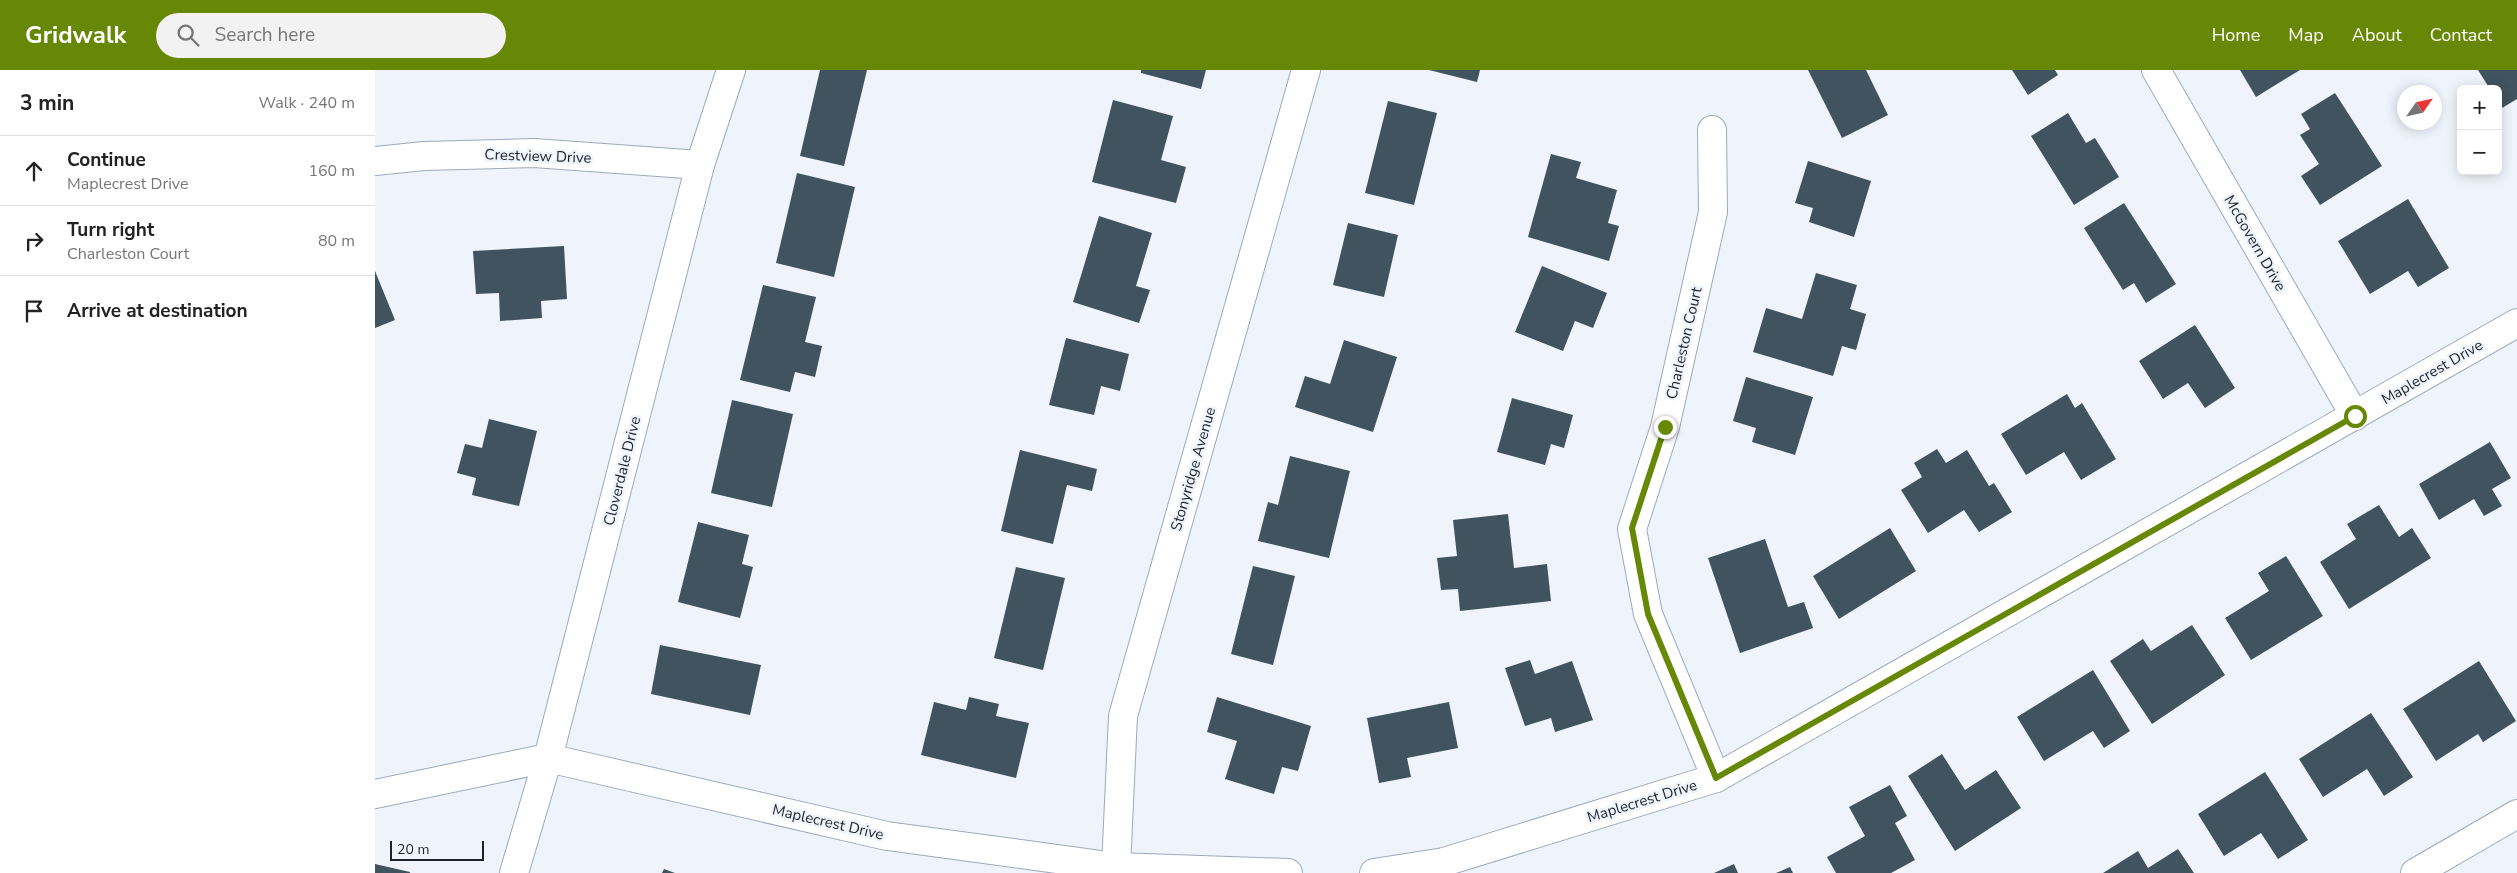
<!DOCTYPE html>
<meta charset="utf-8">
<style>
body{margin:0;font-family:"Nunito Sans",sans-serif;background:#f2f2f2;color:#222}
.controls{position:absolute;right:15px;top:15px;display:grid;overflow:hidden;border-radius:8px;box-shadow:0 2px 12px #0003}
.controls button{width:45px;height:45px;display:grid;place-items:center;padding:0;border:0;border-bottom:1px solid #e0e0e0;background:#fff;color:#222;font:25px sans-serif}
.compass{position:absolute;left:2022px;top:15px;width:45px;height:45px;border-radius:50%;background:#fff;box-shadow:0 2px 12px #0003;rotate:56deg}
.scale{position:absolute;left:15px;bottom:12px;width:94px;box-sizing:border-box;padding-left:5px;border:2px solid #1e222a;border-top:0;font-size:14px;line-height:18px;white-space:nowrap;color:#1e222a;-webkit-text-stroke:4px #eff4fc;paint-order:stroke}
.stop{position:absolute;width:15px;height:15px;margin:-11px;border:4px solid #678806;border-radius:50%;background:#fff}
.stop.end{background:#678806;border-color:#fff;box-shadow:0 1px 5px #0008}
.list{margin:0;padding:0;list-style:none}
h2{display:flex;justify-content:space-between;align-items:center;height:65px;margin:0;padding:0 20px;font-size:21px}
h2 small{font-size:16px;font-weight:400;color:#767676}
.list li{display:grid;grid-template-columns:32px 1fr auto;gap:15px;align-items:center;box-sizing:border-box;height:70px;padding:0 20px;border-top:1px solid #e0e0e0}
.list b{display:block;font-size:19px;white-space:nowrap}
.list p{margin:0;font-size:16px;white-space:nowrap;color:#767676}
.list em{font-size:16px;font-style:normal;color:#767676}
.icon{flex:none;width:28px;height:28px;fill:none;stroke:currentColor;stroke-width:2;stroke-linecap:round;stroke-linejoin:round}
.map{position:relative;flex:none;width:2142px;height:803px;overflow:hidden}
header{display:flex;align-items:center;gap:30px;box-sizing:border-box;height:70px;padding:0 25px;background:#678806;color:#fff}
header strong{font-size:24px}
nav{display:flex;gap:28px;margin-inline-start:auto;font-size:18px}
.search{width:350px;height:45px;background:#f2f2f2;display:flex;align-items:center;gap:12px;box-sizing:border-box;padding:0 18px;border-radius:28px;color:#767676;font-size:19px}
main{display:flex}
aside{flex:1;background:#fff}
.map>svg:first-child{display:block}
.building{fill:#40535e}
.lines{fill:none;stroke-linecap:round;stroke-linejoin:round}
.minor-casing{stroke:#9ea9bc;stroke-width:30}
.minor{stroke:#fff;stroke-width:28}
.route{stroke:#678806;stroke-width:6}
.labels{text-anchor:middle;stroke-width:5;stroke-linejoin:round;paint-order:stroke}
.street-label{font-size:15px;fill:#1e222a;stroke:#eff4fc}
</style>
<header>
<strong>Gridwalk</strong>
<div class="search"><svg class="icon" aria-label="search" viewBox="0 0 24 24"><circle cx="10" cy="10" r="6"/><path d="M15 15l6 6"/></svg>Search here</div>
<nav><a>Home</a><a>Map</a><a>About</a><a>Contact</a></nav>
</header>
<main>
<aside>
<h2>3 min<small>Walk · 240 m</small></h2>
<ul class="list">
<li><svg class="icon" aria-label="ahead" viewBox="0 0 24 24"><path d="M12 20V5M6 11l6-6 6 6"/></svg><div><b>Continue</b><p>Maplecrest Drive</p></div><em>160 m</em></li>
<li><svg class="icon" aria-label="right" viewBox="0 0 24 24"><path d="M7 20v-9h11M14 6l5 5-5 5"/></svg><div><b>Turn right</b><p>Charleston Court</p></div><em>80 m</em></li>
<li><svg class="icon" aria-label="arrive" viewBox="0 0 24 24"><path d="M6 21V4h12l-3 4 3 4H6"/></svg><div><b>Arrive at destination</b></div></li>
</ul>
</aside>
<div class="map">
<svg width="2142" height="803" viewBox="0 0 2142 803">
<rect width="100%" height="100%" fill="#eff4fc"/>
<g class="building">
<polygon points="445,0 492,0 469,96 425,86"/>
<polygon points="766,0 831,0 826,19 766,3"/>
<polygon points="1054,0 1105,0 1102,12"/>
<polygon points="1433,0 1491,0 1513,45 1467,68"/>
<polygon points="1637,0 1680,0 1683,5 1653,25"/>
<polygon points="1865,0 1925,0 1881,27"/>
<polygon points="2103,0 2142,0 2142,29 2127,38 2123,32 2123,19 2115,19"/>
<polygon points="1960,23 2007,96 1945,135 1926,106 1944,94 1925,65 1935,59 1926,44"/>
<polygon points="738,30 798,46 786,90 811,97 801,133 717,112"/>
<polygon points="1013,31 1062,43 1039,135 990,123"/>
<polygon points="1693,43 1711,73 1720,68 1744,107 1699,135 1656,66"/>
<polygon points="1176,84 1206,92 1201,108 1242,120 1233,153 1244,156 1234,191 1153,167"/>
<polygon points="1433,91 1496,111 1479,167 1434,152 1438,138 1420,133"/>
<polygon points="422,103 480,117 459,207 401,193"/>
<polygon points="2033,129 2074,198 2043,217 2033,201 1995,224 1963,171"/>
<polygon points="1749,133 1801,214 1771,233 1759,213 1748,220 1709,158"/>
<polygon points="724,146 777,163 761,216 775,220 764,253 698,232"/>
<polygon points="973,153 1023,165 1009,227 958,215"/>
<polygon points="189,176 192,229 166,231 167,248 125,251 124,223 101,224 98,181"/>
<polygon points="1167,196 1232,223 1218,258 1200,251 1188,281 1140,262"/>
<polygon points="0,201 20,250 0,258"/>
<polygon points="1441,203 1482,215 1475,239 1491,244 1481,280 1467,276 1458,306 1378,282 1391,238 1427,249"/>
<polygon points="388,215 441,227 430,272 447,276 440,307 420,302 415,322 365,310"/>
<polygon points="1820,255 1860,318 1830,338 1813,313 1788,329 1764,291"/>
<polygon points="691,268 754,284 745,321 726,316 719,345 674,335"/>
<polygon points="969,270 1022,287 998,362 920,337 930,306 955,314"/>
<polygon points="1371,307 1438,327 1420,385 1377,372 1381,358 1358,351"/>
<polygon points="1692,324 1700,338 1707,333 1741,389 1706,410 1689,382 1651,405 1626,364"/>
<polygon points="1137,328 1198,345 1189,378 1176,374 1170,395 1122,382"/>
<polygon points="357,330 418,344 397,437 336,423"/>
<polygon points="114,349 162,361 144,436 97,425 101,408 82,403 90,374 107,378"/>
<polygon points="2115,372 2136,408 2117,419 2127,436 2109,446 2099,429 2064,450 2044,414"/>
<polygon points="1562,379 1571,393 1592,380 1614,416 1619,413 1637,442 1604,462 1589,440 1553,463 1526,420 1547,407 1539,393"/>
<polygon points="645,380 722,399 717,421 692,415 678,474 626,461"/>
<polygon points="915,386 975,401 954,488 883,471 893,432 903,435"/>
<polygon points="2004,435 2024,467 2037,458 2056,488 1974,539 1945,492 1981,469 1972,454"/>
<polygon points="1133,444 1139,498 1172,494 1176,531 1085,541 1083,519 1066,520 1062,488 1082,486 1078,450"/>
<polygon points="323,452 374,465 367,494 378,497 365,548 303,532"/>
<polygon points="1515,458 1541,501 1464,549 1438,506"/>
<polygon points="1390,469 1413,537 1429,532 1438,558 1365,583 1333,488"/>
<polygon points="1911,486 1948,546 1876,590 1850,548 1894,521 1883,503"/>
<polygon points="878,496 920,506 898,595 856,584"/>
<polygon points="641,497 690,508 668,600 619,588"/>
<polygon points="1817,555 1850,605 1777,654 1735,591 1768,569 1776,581"/>
<polygon points="285,575 386,595 375,645 276,624"/>
<polygon points="1155,590 1160,604 1197,591 1218,650 1180,662 1176,648 1150,656 1130,598"/>
<polygon points="2104,591 2141,651 2108,672 2103,664 2061,691 2028,639"/>
<polygon points="1718,600 1755,661 1729,678 1718,661 1669,691 1642,647"/>
<polygon points="594,627 624,634 621,646 654,653 641,708 546,685 559,632 591,640"/>
<polygon points="842,627 936,656 923,701 907,697 899,724 850,709 862,671 832,662"/>
<polygon points="1074,632 1083,678 1032,688 1036,707 1004,713 992,648"/>
<polygon points="1996,643 2038,707 2009,726 1992,699 1948,727 1924,689"/>
<polygon points="1567,684 1590,720 1621,700 1646,738 1580,781 1533,706"/>
<polygon points="1890,702 1933,770 1903,789 1886,763 1849,786 1823,744"/>
<polygon points="1515,715 1532,746 1520,753 1540,790 1516,803 1461,803 1452,787 1490,766 1474,737"/>
<polygon points="1803,779 1819,803 1728,803 1763,781 1773,798"/>
<polygon points="0,794 35,802 35,803 0,803"/>
<polygon points="1359,794 1363,803 1339,803"/>
<polygon points="1415,797 1418,803 1401,803"/>
<polygon points="289,799 300,803 287,803"/>
</g>
<g class="lines">
<g class="minor-casing">
<g id="minor">
<polyline points="1781,0 1980,346"/>
<polyline points="1337,60 1338,142 1290,357 1257,459 1273,544 1341,708"/>
<polyline points="0,91 49,86 159,83 325,95"/>
<polyline points="0,724 173,688 512,766 741,797 913,803"/>
<polyline points="139,803 173,688 325,95 356,0"/>
<polyline points="743,803 741,797 748,646 931,0"/>
<polyline points="999,803 1069,792 1341,708 2142,253"/>
<polyline points="2040,803 2142,744"/>
</g>
</g>
<use href="#minor" class="minor"/>
</g>
<g class="lines">
<polyline class="route" points="1290,357 1257,458 1273,544 1341,708 1980,346"/>
</g>
<g class="labels">
<g class="street-label">
<text transform="translate(163 86) rotate(2)" y="5">Crestview Drive</text>
<text transform="translate(1880 173) rotate(60)" y="5">McGovern Drive</text>
<text transform="translate(1309 273) rotate(-77)" y="5">Charleston Court</text>
<text transform="translate(2057 302) rotate(-30)" y="5">Maplecrest Drive</text>
<text transform="translate(818 399) rotate(-74)" y="5">Stonyridge Avenue</text>
<text transform="translate(247 401) rotate(-76)" y="5">Cloverdale Drive</text>
<text transform="translate(1267 731) rotate(-17)" y="5">Maplecrest Drive</text>
<text transform="translate(453 752) rotate(13)" y="5">Maplecrest Drive</text>
</g>
</g>
</svg>
<div class="controls">
<button>+</button>
<button>−</button>
</div>
<svg class="compass" viewBox="-18 -18 36 36"><path d="M0-13l5 13h-10z" fill="#e53935"/><path d="M0 13l5-13h-10z" fill="#767676"/></svg>
<div class="scale">20 m</div>
<div class="stop" style="left:1980px;top:346px"></div>
<div class="stop end" style="left:1290px;top:357px"></div>
</div>
</main>
